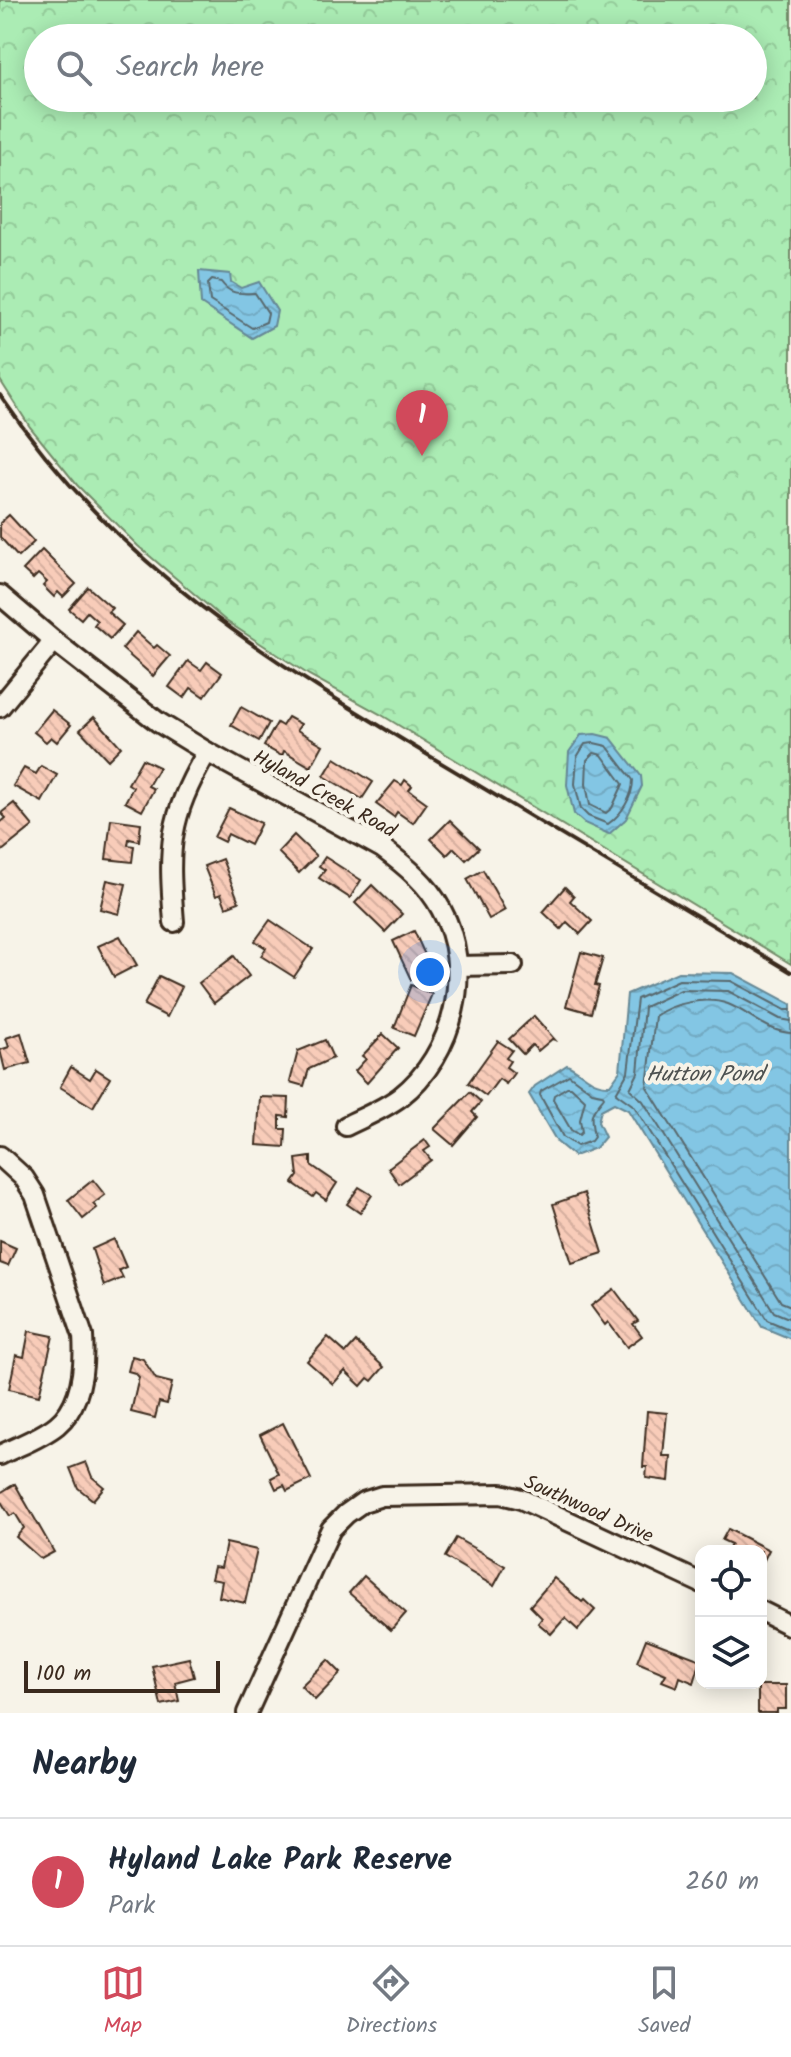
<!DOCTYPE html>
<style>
body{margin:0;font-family:Kalam,sans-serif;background:#f6f6f7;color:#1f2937}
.controls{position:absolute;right:24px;bottom:24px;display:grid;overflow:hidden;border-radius:16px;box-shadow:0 4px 20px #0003}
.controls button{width:72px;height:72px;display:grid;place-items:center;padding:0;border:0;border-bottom:2px solid #e0e1e3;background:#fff;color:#1f2937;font:40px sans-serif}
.scale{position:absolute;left:24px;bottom:20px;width:196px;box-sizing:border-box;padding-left:8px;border:4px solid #3b2a1e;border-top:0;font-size:22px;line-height:28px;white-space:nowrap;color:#3b2a1e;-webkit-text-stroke:6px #f7f3e8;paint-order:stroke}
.you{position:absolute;left:430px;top:972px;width:28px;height:28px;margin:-20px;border:6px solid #fff;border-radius:50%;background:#1a73e8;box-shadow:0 0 0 12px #1a73e833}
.badge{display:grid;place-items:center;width:52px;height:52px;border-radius:50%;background:#d1495b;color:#fff;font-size:26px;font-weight:700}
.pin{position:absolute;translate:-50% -66px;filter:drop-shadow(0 2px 4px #0008)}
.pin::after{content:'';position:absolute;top:42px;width:28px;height:24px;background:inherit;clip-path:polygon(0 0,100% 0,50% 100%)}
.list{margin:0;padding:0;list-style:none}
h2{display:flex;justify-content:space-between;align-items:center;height:104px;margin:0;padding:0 32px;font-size:34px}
h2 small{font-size:26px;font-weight:400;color:#747a83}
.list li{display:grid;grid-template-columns:52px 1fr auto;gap:24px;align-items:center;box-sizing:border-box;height:128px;padding:0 32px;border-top:2px solid #e0e1e3}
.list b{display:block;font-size:30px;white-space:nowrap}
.list p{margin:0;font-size:26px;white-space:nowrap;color:#747a83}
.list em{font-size:26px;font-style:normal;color:#747a83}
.icon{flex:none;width:44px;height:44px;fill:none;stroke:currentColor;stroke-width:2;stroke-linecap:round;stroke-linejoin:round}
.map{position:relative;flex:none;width:791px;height:1713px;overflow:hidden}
.search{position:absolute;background:#fff;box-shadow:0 4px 20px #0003;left:24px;right:24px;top:24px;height:88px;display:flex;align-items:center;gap:20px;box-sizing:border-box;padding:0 28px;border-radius:44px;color:#747a83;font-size:30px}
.sheet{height:232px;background:#fff}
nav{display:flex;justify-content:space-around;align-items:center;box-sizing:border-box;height:112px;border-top:2px solid #e0e1e3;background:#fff;font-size:22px;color:#747a83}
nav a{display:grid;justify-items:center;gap:4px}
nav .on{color:#d1495b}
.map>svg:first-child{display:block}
.park{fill:url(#park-crowns);stroke:#738b69;stroke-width:2;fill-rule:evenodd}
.water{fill:url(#water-waves);stroke:#668895;stroke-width:2}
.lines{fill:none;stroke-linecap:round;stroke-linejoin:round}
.shore{stroke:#58686d;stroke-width:2}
.building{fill:url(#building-back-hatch);stroke:#3b2a1e;stroke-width:2}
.minor-casing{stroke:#3b2a1e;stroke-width:24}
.minor{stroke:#f7f3e8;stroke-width:18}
.rail{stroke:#3b2a1e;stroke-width:4}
.labels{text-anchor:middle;stroke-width:8;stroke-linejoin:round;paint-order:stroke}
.street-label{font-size:20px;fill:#3b2a1e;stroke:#f7f3e8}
.water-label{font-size:22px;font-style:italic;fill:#4d5150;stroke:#f7f3e8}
</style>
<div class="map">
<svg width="791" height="1713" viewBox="0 0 791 1713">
<defs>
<pattern id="park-crowns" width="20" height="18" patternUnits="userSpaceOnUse" patternTransform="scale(2)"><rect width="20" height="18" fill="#abecb4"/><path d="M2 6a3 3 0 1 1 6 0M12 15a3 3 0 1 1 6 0" fill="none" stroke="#94cb9a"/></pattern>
<pattern id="water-waves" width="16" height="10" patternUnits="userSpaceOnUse" patternTransform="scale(2)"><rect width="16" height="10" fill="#83c6e4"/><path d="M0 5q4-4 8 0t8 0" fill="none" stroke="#72aac3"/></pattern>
<pattern id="building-back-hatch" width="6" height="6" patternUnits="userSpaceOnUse" patternTransform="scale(2)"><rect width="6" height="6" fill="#f8ccb9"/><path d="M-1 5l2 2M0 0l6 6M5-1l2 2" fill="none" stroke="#d6af9f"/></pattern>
</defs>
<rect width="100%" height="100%" fill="#f7f3e8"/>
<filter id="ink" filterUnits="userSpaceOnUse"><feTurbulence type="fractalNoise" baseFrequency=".0125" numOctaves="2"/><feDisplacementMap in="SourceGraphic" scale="16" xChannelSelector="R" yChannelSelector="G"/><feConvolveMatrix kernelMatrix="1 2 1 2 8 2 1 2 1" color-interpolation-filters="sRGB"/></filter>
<g filter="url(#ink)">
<path class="park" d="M0 0H791V964L380 714 309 675 226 621 138 546 77 485 30 427 0 380ZM38 38H753V98H38Z"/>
<g class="water">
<polygon points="199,271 230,274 231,282 241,288 259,282 277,311 274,326 252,338 201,304"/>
<polygon points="595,734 611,738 641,776 642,786 626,819 609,834 584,823 574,814 567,785 569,752 581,735"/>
<path d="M678 972 733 973 791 1004V1339L762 1327 628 1110 614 1103 601 1110 598 1122 605 1137 596 1148 574 1156 557 1142 529 1094 535 1086 567 1065C586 1074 589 1085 610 1085L620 1071 627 994Z"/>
</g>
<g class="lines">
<g class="shore">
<path d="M212 280 221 282C231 296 241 293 255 293L268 313 266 322 252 328 210 301 208 284Z"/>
<path d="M594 743 607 746 633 780C633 797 621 815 608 824L588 816 581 809 575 784 577 757 585 744Z"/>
<polygon points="594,753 602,755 623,784 612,808 606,813 590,805 586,784 587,760"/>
<polyline points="791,1010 785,1010 731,981 679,980 637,999 628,1072 616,1093 634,1106 767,1320 791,1330"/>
<polyline points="791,1021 780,1019 728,991 681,990 644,1007 638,1073 630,1089 643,1101 774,1312 791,1319"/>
<path d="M791 1033C767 1032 749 1012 728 1004 706 996 673 1003 655 1016L647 1087 781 1302 791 1306"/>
<path d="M569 1075 592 1092 602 1094 604 1097C589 1116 590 1112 594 1137L591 1141 577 1146 563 1137 540 1095 541 1091Z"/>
<polygon points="567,1087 571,1087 585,1100 580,1120 582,1132 579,1135 571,1130 553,1099 554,1095"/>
</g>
</g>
<g class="building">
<polygon points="9,515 34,542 18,557 0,537 0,523"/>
<polygon points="42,550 76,584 63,597 58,592 54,597 43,586 47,582 38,574 33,579 23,570"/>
<polygon points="88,587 112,608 108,612 123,625 110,639 94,625 97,621 87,612 81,619 69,609"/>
<polygon points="136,632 154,648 157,645 170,656 153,676 122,649"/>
<polygon points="188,661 201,670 207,662 222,673 204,697 191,688 184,698 169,687"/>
<polygon points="241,707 269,723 259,741 231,725"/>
<polygon points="52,710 71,725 57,742 51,737 46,742 34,732"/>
<polygon points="94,717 121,747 108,760 80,730"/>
<polygon points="288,717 301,724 297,730 323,745 311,767 284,751 282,756 264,746 277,723 282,726"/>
<polygon points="335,758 373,782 362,799 324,776"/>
<polygon points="142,759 159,767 148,786 154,789 142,811 125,802 133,787 128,784"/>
<polygon points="41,766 57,775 42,802 13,786 24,768 36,774"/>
<polygon points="405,780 412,786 409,790 427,803 413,823 397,812 394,817 376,804 395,781 402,785"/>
<polygon points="14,803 33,826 2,851 0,848 0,823 6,818 1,813"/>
<polygon points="229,808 261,823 250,845 228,834 224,842 214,837"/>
<polygon points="111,819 141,823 139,841 129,839 128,845 134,846 132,862 106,859"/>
<polygon points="450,820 479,848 466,860 454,848 447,855 431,839"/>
<polygon points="294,835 316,856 299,873 278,852"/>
<polygon points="325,857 361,880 350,898 319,878 325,870 319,866"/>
<polygon points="222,859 239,902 226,907 221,894 216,896 204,866"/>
<polygon points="483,870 505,910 489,919 467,879"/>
<polygon points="107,880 126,884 119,914 100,909"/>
<polygon points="372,885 402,914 385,932 355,903"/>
<polygon points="565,887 574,896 570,901 592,921 580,934 567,922 561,929 543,912"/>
<polygon points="270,920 313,949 294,977 261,956 266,948 255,941"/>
<polygon points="414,931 432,970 411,980 393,941"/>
<polygon points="120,936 137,965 114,977 98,946"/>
<polygon points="581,952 603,958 595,985 599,986 591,1013 566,1006"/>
<polygon points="234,956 249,976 214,1003 199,983"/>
<polygon points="159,976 182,987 167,1017 144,1005"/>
<polygon points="411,985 432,994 414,1036 394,1028"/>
<polygon points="534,1016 555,1040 552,1039 538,1051 532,1045 523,1054 509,1039"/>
<polygon points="21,1033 30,1063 5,1070 0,1050 9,1047 6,1038"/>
<polygon points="383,1034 398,1048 367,1083 355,1071 366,1059 362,1056"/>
<polygon points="325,1040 333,1058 309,1069 304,1086 290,1082 298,1051"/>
<polygon points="498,1041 512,1050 506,1058 510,1061 506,1067 514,1073 506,1084 499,1079 486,1096 468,1083"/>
<polygon points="71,1067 90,1079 96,1069 110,1078 93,1107 60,1087"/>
<polygon points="470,1092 481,1102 472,1112 477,1117 453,1145 434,1129"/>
<polygon points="260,1097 289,1098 288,1117 280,1116 280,1129 286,1129 285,1147 257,1145"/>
<polygon points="425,1140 430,1147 424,1151 431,1160 399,1184 388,1168"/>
<polygon points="311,1157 311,1165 337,1183 326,1200 316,1193 313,1197 293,1183 298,1176 296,1159"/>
<polygon points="93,1180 105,1195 93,1204 97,1208 83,1219 68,1200"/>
<polygon points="359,1187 372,1195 360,1213 347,1204"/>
<polygon points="584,1193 603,1253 572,1263 553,1204"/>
<polygon points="114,1239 126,1267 119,1270 123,1278 104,1286 92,1249"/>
<polygon points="0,1241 16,1248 8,1266 0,1263"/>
<polygon points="614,1289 638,1321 633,1324 642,1336 627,1347 608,1322 605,1325 591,1306"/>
<polygon points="29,1331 53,1336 39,1396 9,1389 16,1355 24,1357"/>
<polygon points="328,1337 346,1353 356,1342 384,1367 372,1381 368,1378 361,1386 345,1371 333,1384 307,1361"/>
<polygon points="132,1356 143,1359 156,1379 172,1383 167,1404 159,1402 155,1418 131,1412 139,1377 135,1373 128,1371"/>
<polygon points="647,1411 667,1413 663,1456 671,1456 669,1481 646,1478 647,1467 643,1467"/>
<polygon points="283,1423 311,1479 287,1491 284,1485 276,1489 271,1478 279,1474 260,1435"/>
<polygon points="86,1462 92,1477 104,1487 93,1500 78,1488 70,1468"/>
<polygon points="15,1484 54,1552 41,1559 16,1537 24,1528 15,1513 10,1516 0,1500 0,1493"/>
<polygon points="728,1529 769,1550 761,1566 761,1551 727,1551 731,1544 722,1540"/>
<polygon points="456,1538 505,1566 494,1586 445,1557"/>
<polygon points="226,1543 257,1550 245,1603 219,1597 222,1581 211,1579 214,1567 221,1568"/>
<polygon points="364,1576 406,1613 391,1630 349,1593"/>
<polygon points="554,1578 582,1602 584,1600 595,1610 578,1630 565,1618 551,1634 538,1623 542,1618 530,1606"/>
<polygon points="646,1639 701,1660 694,1683 680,1677 677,1687 662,1681 666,1674 637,1662"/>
<polygon points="189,1658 194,1677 175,1682 179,1701 161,1705 152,1666"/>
<polygon points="328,1660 341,1673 315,1700 301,1686"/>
<polygon points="758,1685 786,1685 786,1709 777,1709 777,1713 758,1713"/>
</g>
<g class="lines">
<g class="minor-casing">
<g id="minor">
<path d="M0 595 54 641 158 722 207 752 382 848C406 866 427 883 441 909 475 970 454 1055 400 1097 384 1109 364 1117 346 1126"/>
<polyline points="0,707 54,641"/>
<path d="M174 922C168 847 168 819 207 752"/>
<polyline points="457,966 513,965"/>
<path d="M0 1156 24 1178 35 1195 83 1336C85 1366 82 1404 57 1425 41 1438 18 1446 0 1455"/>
<polyline points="761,1611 791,1626"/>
<polyline points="247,1713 322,1548 331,1529 346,1514 363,1502 382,1496 501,1494 521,1499 701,1583"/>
</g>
</g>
<use href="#minor" class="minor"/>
<path class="rail" d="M0 395C123 576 281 667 463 776 573 841 682 907 791 972"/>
</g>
</g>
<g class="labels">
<g class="street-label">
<text transform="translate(325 793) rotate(29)" y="7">Hyland Creek Road</text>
<text transform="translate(589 1508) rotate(24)" y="7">Southwood Drive</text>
</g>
<g class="water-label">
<text x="705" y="1081">Hutton Pond</text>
</g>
</g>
</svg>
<div class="controls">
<button><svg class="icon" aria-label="locate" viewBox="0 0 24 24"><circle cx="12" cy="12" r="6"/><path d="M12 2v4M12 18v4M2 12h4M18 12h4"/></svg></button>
<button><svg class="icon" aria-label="layers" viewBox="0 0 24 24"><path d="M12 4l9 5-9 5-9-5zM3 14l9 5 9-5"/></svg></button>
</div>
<div class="scale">100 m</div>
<div class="you"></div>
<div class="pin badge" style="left:422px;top:456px">1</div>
<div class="search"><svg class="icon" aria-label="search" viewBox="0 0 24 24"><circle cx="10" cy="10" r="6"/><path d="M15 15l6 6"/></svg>Search here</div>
</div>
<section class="sheet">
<h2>Nearby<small></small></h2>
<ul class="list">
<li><span class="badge">1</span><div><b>Hyland Lake Park Reserve</b><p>Park</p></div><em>260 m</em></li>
</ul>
</section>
<nav>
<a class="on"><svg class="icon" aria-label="map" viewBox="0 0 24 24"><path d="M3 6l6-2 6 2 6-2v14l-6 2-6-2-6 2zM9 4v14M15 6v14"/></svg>Map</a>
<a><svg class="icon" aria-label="directions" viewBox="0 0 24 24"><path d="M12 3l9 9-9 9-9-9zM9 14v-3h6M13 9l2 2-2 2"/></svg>Directions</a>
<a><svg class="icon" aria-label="saved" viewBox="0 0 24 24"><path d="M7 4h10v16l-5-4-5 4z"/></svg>Saved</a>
</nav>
